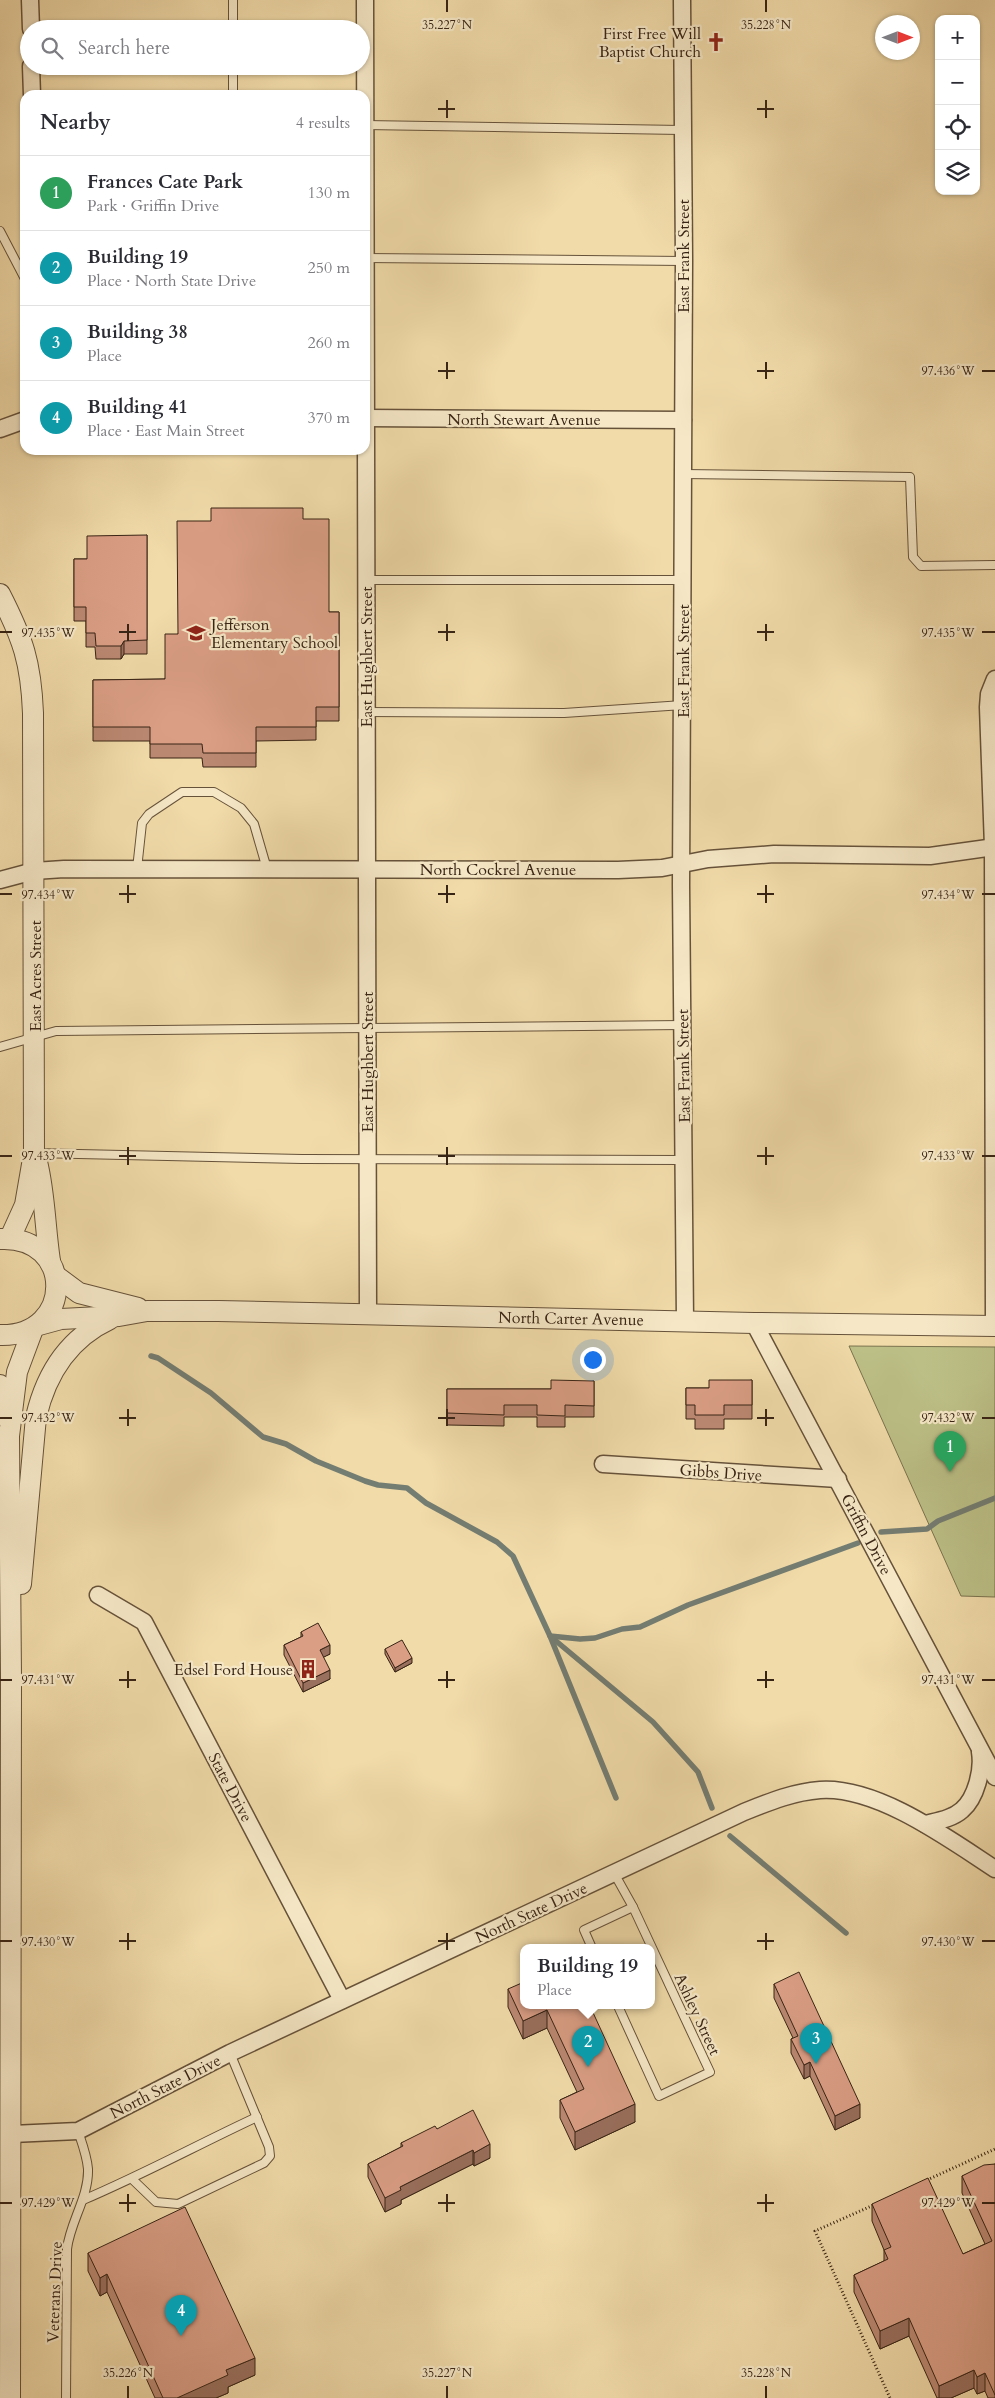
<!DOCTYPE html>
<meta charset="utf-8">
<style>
body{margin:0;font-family:Cardo,serif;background:#f7f7f7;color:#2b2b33}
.controls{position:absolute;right:15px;top:15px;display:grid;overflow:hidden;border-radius:10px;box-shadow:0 1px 4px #0004}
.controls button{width:45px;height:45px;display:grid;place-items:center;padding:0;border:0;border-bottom:1px solid #e1e1e2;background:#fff;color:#2b2b33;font:25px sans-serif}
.compass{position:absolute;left:875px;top:15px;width:45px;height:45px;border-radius:50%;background:#fff;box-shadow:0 1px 4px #0004;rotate:90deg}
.you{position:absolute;left:592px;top:1359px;width:18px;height:18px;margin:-12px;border:4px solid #fff;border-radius:50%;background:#1a73e8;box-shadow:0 0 0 8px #1a73e833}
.badge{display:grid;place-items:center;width:32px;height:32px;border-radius:50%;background:#8f2418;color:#fff;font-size:16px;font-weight:700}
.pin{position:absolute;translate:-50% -41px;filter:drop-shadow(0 1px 2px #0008)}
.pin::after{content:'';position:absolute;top:26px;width:18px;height:15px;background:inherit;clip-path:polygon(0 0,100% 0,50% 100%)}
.popup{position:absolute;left:520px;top:1944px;width:135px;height:65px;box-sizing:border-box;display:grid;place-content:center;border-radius:10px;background:#fff;filter:drop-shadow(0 1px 4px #0005);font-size:16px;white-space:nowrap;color:#7c7c81}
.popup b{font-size:19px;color:#2b2b33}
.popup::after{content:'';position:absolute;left:50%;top:100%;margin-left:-10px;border:10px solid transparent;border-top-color:#fff}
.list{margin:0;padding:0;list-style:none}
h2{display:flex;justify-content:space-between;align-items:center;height:65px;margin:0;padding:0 20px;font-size:21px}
h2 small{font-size:16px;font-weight:400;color:#7c7c81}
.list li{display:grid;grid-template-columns:32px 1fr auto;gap:15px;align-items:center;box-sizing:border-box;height:75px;padding:0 20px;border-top:1px solid #e1e1e2}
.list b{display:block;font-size:19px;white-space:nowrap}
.list p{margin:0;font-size:16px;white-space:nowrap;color:#7c7c81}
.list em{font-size:16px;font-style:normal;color:#7c7c81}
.icon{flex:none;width:28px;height:28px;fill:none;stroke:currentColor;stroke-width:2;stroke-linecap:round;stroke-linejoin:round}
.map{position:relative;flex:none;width:995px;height:2398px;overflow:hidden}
.search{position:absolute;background:#fff;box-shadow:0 1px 4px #0004;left:20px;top:20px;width:350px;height:55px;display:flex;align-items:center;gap:12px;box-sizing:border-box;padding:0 18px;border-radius:28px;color:#7c7c81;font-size:19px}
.panel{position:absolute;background:#fff;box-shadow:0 1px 4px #0004;left:20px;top:90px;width:350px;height:365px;border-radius:15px}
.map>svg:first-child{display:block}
.green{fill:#bcc087;stroke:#7a724e}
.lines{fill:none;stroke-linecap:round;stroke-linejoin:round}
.stream{stroke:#747d72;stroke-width:5.5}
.service-casing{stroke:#66523a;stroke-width:10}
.minor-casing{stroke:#66523a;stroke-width:19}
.tertiary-casing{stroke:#66523a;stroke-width:22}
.path{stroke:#382415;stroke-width:3;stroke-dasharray:1 2.5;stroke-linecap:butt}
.service{stroke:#f6e8c7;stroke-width:8}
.minor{stroke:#f6e8c7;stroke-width:16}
.tertiary{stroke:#f6e8c7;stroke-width:20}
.wall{fill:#bb8872;stroke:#382415}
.shaded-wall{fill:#996f5d;stroke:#382415}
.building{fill:#da9e85;stroke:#382415}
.ticks{fill:none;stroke:#382415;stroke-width:2}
.labels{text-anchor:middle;stroke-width:4.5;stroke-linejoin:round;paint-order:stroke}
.poi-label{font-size:16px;fill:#382415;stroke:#f6e8c7;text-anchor:end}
.street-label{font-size:16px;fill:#382415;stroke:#f6e8c7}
.ticks-label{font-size:12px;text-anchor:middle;fill:#382415;stroke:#f6e8c7;stroke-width:4.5;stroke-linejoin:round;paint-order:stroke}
</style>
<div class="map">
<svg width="995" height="2398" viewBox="0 0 995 2398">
<rect width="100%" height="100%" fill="#f1dba9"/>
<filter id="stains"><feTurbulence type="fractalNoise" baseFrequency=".004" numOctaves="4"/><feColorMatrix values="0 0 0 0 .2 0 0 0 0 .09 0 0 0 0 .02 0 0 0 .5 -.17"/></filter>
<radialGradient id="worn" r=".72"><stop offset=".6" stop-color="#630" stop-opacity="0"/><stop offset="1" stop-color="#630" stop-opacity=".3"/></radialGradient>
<polygon class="green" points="849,1346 995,1347 995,1597 961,1596"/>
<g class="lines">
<g class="stream">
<polyline points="151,1356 158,1358 211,1393 263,1437 286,1444 316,1461 365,1481 378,1485 407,1488 426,1503 497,1542 513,1556 550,1636 653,1722 698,1772 712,1808"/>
<polyline points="881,1532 927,1529 938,1521 995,1498"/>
<polyline points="616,1798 550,1636 580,1639 595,1638 622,1629 640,1627 688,1605 858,1543"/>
<polyline points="730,1836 846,1933"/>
</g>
<g class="service-casing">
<g id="service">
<polyline points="233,29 233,0"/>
<polyline points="233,91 233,66"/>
<polyline points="365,125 682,130"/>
<polyline points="0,231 25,279"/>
<polyline points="365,258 684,261"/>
<polyline points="683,474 910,477 913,557 921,566 995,565"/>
<polyline points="366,580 683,580"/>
<polyline points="366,712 564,713 683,705"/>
<polyline points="137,869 142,823 149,814 182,792 214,792 241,808 254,824 267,869"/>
<polyline points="0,1047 56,1031 683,1025"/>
<polyline points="34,1153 302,1159 684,1160"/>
<polyline points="614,1873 633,1907 710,2072 659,2096 618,2006"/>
<polyline points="592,1948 584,1930 633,1907"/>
<polyline points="132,2179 156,2202 178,2204 264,2163 270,2156 269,2147 230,2053"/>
<path d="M83 2200C142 2175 199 2144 257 2117"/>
<path d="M66 2398 67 2249C70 2222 89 2197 88 2169 87 2156 82 2143 78 2131"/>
</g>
</g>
<g class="minor-casing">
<g id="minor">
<polyline points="30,0 31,29"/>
<polyline points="365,0 368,1314"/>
<polyline points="682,0 684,261 681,885 685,1321"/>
<polyline points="31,66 32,95"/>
<polyline points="365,418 683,420"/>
<polyline points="0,429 25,420"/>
<polyline points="0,880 34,871 64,869 618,870 662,868 708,859 774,854 930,856 995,847"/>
<polyline points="754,1323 995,1777"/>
<polyline points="994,1326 993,847 988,707 989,694 995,679"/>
<polyline points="603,1464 838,1479"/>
<polyline points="98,1595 144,1622 342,2000"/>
<path d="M925 1824C937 1821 952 1819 962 1810 976 1798 983 1770 980 1752"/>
<path d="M12 2134 78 2131 230 2053 744 1812C769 1802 793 1792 820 1790 877 1786 949 1839 995 1869"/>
</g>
</g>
<g class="tertiary-casing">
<g id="tertiary">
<path d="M0 594C23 639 31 662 33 713L34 1153 25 1205 10 1238"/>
<path d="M37 1162C45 1194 45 1228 50 1261"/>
<path d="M0 1239C75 1235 75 1337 0 1335"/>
<polyline points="56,1276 79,1293 138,1308"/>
<polyline points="39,1325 61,1319 119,1316 147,1311 218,1311 754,1323 995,1326"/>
<polyline points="0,1385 5,1416"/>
<path d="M21 1584 36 1417C46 1374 69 1338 110 1319"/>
<polyline points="10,2398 11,1678 9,1436 17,1372 33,1329"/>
</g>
</g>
<g class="path">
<polyline points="927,2180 995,2149"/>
<polyline points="876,2204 815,2231 890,2398"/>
</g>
<use href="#service" class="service"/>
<use href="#minor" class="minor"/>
<use href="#tertiary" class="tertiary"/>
</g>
<g class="wall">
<polygon points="303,519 329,612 339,612 339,721 316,721 316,740 256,741 256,767 203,767 202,758 150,758 150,741 93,741 93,680 165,679 211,521"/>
<polygon points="147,535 147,654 124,654 121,659 96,659 95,647 86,647 86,621 74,621 74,559 87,559"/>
<polygon points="752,1380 752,1419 724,1419 724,1429 695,1429 695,1419 686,1419 686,1388 709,1388"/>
<polygon points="594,1381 594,1417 565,1417 565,1427 537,1427 537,1417 504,1417 504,1426 447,1425 447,1389 551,1389"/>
<polygon points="301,1632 330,1654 323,1657 330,1679 303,1692 284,1655 284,1645 301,1637"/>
<polygon points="385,1649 412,1663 395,1672 385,1654"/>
<polygon points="774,1984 860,2118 835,2130 810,2076 804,2079 791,2053 791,2039 793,2038 774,1998"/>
<polygon points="508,1989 590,2006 635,2122 575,2150 560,2118 560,2100 577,2092 547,2028 523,2039 508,2007"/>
<polygon points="437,2129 490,2158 474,2166 473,2164 401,2200 401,2204 385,2212 368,2177 368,2164 401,2147 401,2143"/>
<polygon points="995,2164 995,2398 988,2398 985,2391 977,2394 974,2388 951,2398 937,2398 909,2336 880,2349 854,2292 854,2275 884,2261 884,2250 872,2221 872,2204 963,2254 985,2244 962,2193 962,2176"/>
<polygon points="88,2253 255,2375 228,2387 228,2393 216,2398 155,2398 107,2292 100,2296 88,2271"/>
</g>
<g class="shaded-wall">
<polygon points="124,641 124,654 121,659 121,646"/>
<polygon points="330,1645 330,1654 320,1659 320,1650"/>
<polygon points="412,1658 412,1663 395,1672 395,1668"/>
<polygon points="330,1670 330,1679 303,1692 303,1683"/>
<polygon points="547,2010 547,2028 523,2039 523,2021"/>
<polygon points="810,2062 810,2076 804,2079 804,2065"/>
<polygon points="635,2104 635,2122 575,2150 575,2132"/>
<polygon points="860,2104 860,2118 835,2130 835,2116"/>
<polygon points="490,2144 490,2158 474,2166 474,2153"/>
<polygon points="473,2150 473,2164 401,2200 401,2204 385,2212 385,2198 400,2187"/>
<polygon points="107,2274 107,2292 100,2296 100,2278"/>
<polygon points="909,2318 909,2336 880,2349 880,2331"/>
<polygon points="255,2358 255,2375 228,2387 228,2393 216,2398 177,2398 226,2370"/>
<polygon points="974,2370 974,2388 951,2398 939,2398 939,2386"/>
<polygon points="985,2373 985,2391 977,2394 977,2377"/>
</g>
<g class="building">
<polygon points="211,508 303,508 303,519 329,519 329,612 339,612 339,707 316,707 316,727 256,727 256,753 203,753 202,744 150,744 150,727 93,727 93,680 165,679 165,634 178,634 177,521 211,521"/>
<polygon points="147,535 147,640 124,641 121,646 96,646 95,633 86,633 86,607 74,607 74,559 87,559 87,536"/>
<polygon points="551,1380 594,1381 594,1406 565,1405 565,1416 537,1415 537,1405 504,1405 504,1415 447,1413 447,1389 551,1389"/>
<polygon points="709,1380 752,1380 752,1405 724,1405 724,1415 695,1415 695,1405 686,1405 686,1388 709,1388"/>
<polygon points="318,1623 330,1645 320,1650 330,1670 303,1683 284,1645 303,1636 301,1632"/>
<polygon points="402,1640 412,1658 395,1668 385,1649"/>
<polygon points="799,1972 860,2104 835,2116 810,2062 804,2065 791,2039 798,2036 774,1984"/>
<polygon points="524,1982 524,2006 590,2006 635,2104 575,2132 560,2100 584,2089 547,2010 523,2021 508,1989"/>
<polygon points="473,2110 490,2144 474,2153 473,2150 400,2187 401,2190 385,2198 368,2164 403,2146 401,2143 435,2126 437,2129"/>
<polygon points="995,2164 995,2395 985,2373 977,2377 974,2370 939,2386 909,2318 880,2331 854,2275 888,2259 884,2250 891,2247 872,2204 928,2178 963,2254 992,2241 962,2176 984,2165"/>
<polygon points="185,2207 255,2358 226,2370 228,2375 177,2398 163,2398 107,2274 100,2278 88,2253"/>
</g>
<path class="ticks" d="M447 0V12M766 0V12M447 100V118M766 100V118M438 109H455M757 109H774M447 362V379M766 362V379M438 371H455M757 371H774M982 371H995M128 624V641M447 624V641M766 624V641M0 632H12M119 632H136M438 632H455M757 632H774M982 632H995M128 885V903M447 885V903M766 885V903M0 894H12M119 894H136M438 894H455M757 894H774M982 894H995M128 1147V1165M447 1147V1165M766 1147V1165M0 1156H12M119 1156H136M438 1156H455M757 1156H774M982 1156H995M128 1409V1426M447 1409V1426M766 1409V1426M0 1418H12M119 1418H136M438 1418H455M757 1418H774M982 1418H995M128 1671V1688M447 1671V1688M766 1671V1688M0 1680H12M119 1680H136M438 1680H455M757 1680H774M982 1680H995M128 1933V1950M447 1933V1950M766 1933V1950M0 1941H12M119 1941H136M438 1941H455M757 1941H774M982 1941H995M128 2194V2212M447 2194V2212M766 2194V2212M0 2203H12M119 2203H136M438 2203H455M757 2203H774M982 2203H995M128 2386V2398M447 2386V2398M766 2386V2398"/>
<defs>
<g id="church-bare" transform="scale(1.5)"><path d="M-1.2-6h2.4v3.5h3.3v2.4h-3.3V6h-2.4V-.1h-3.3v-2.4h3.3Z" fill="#8f2418" stroke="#f6e8c7" stroke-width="2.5" paint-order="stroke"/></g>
<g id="school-bare" transform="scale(1.5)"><path d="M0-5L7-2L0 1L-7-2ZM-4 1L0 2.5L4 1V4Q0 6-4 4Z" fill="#8f2418" stroke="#f6e8c7" stroke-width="2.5" paint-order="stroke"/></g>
<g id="building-bare" transform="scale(1.5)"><path d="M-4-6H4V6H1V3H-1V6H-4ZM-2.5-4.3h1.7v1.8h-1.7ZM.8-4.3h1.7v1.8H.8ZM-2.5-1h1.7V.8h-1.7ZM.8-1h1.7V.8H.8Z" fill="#8f2418" stroke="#f6e8c7" stroke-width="2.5" paint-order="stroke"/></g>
</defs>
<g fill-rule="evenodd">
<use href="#church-bare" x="716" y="42"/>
<use href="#school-bare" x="196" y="633"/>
<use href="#building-bare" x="308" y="1669"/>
</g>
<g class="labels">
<g class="poi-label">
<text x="701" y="39">First Free Will<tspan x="701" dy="18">Baptist Church</tspan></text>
<text x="211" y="630" text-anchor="start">Jefferson<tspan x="211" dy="18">Elementary School</tspan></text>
<text x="293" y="1675">Edsel Ford House</text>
</g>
<g class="street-label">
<text transform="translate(683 256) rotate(-90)" y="6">East Frank Street</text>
<text x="524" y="425">North Stewart Avenue</text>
<text transform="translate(366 657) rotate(-90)" y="6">East Hughbert Street</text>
<text transform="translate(683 661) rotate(-90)" y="6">East Frank Street</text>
<text x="498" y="875">North Cockrel Avenue</text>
<text transform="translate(35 976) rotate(-90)" y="6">East Acres Street</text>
<text transform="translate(367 1062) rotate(-90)" y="6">East Hughbert Street</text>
<text transform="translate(683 1066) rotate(-91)" y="6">East Frank Street</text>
<text transform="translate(571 1318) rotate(1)" y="6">North Carter Avenue</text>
<text transform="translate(721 1472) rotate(4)" y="6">Gibbs Drive</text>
<text transform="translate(867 1534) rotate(62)" y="6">Griffin Drive</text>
<text transform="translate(231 1787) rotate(62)" y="6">State Drive</text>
<text transform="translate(531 1912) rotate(-25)" y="6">North State Drive</text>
<text transform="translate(698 2014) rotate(65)" y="6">Ashley Street</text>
<text transform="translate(165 2086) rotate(-27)" y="6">North State Drive</text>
<text transform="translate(54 2292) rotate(-88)" y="6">Veterans Drive</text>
</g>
</g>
<g class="ticks-label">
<text x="447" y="29">35.227°N</text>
<text x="766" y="29">35.228°N</text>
<text x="948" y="375">97.436°W</text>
<text x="48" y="637">97.435°W</text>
<text x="948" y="637">97.435°W</text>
<text x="48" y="899">97.434°W</text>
<text x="948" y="899">97.434°W</text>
<text x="48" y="1160">97.433°W</text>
<text x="948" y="1160">97.433°W</text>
<text x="948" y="1422">97.432°W</text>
<text x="48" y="1422">97.432°W</text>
<text x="48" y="1684">97.431°W</text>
<text x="948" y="1684">97.431°W</text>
<text x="48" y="1946">97.430°W</text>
<text x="948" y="1946">97.430°W</text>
<text x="48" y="2207">97.429°W</text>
<text x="948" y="2207">97.429°W</text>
<text x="128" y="2377">35.226°N</text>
<text x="447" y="2377">35.227°N</text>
<text x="766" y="2377">35.228°N</text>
</g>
<rect width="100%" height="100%" filter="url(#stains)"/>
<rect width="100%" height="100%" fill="url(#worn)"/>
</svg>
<div class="controls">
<button>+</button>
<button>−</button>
<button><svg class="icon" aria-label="locate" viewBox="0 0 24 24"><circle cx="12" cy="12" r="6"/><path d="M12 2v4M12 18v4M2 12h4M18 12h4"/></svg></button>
<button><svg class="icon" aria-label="layers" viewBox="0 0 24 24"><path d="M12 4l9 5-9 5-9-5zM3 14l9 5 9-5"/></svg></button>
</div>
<svg class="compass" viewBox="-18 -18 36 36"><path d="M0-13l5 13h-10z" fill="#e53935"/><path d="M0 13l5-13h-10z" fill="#7c7c81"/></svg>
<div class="you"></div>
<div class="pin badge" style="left:950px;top:1472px;background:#2e9e5b">1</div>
<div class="pin badge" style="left:588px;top:2067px;background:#0f9aa8">2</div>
<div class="popup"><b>Building 19</b>Place</div>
<div class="pin badge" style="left:816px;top:2064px;background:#0f9aa8">3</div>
<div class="pin badge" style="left:181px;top:2336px;background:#0f9aa8">4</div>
<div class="search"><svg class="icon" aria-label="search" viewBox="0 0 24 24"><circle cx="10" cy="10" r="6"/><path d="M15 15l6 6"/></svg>Search here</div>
<section class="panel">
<h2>Nearby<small>4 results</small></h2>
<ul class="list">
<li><span class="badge" style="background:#2e9e5b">1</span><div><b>Frances Cate Park</b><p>Park · Griffin Drive</p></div><em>130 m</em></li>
<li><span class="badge" style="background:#0f9aa8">2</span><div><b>Building 19</b><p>Place · North State Drive</p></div><em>250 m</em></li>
<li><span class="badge" style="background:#0f9aa8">3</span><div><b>Building 38</b><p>Place</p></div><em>260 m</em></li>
<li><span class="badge" style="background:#0f9aa8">4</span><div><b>Building 41</b><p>Place · East Main Street</p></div><em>370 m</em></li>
</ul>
</section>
</div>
